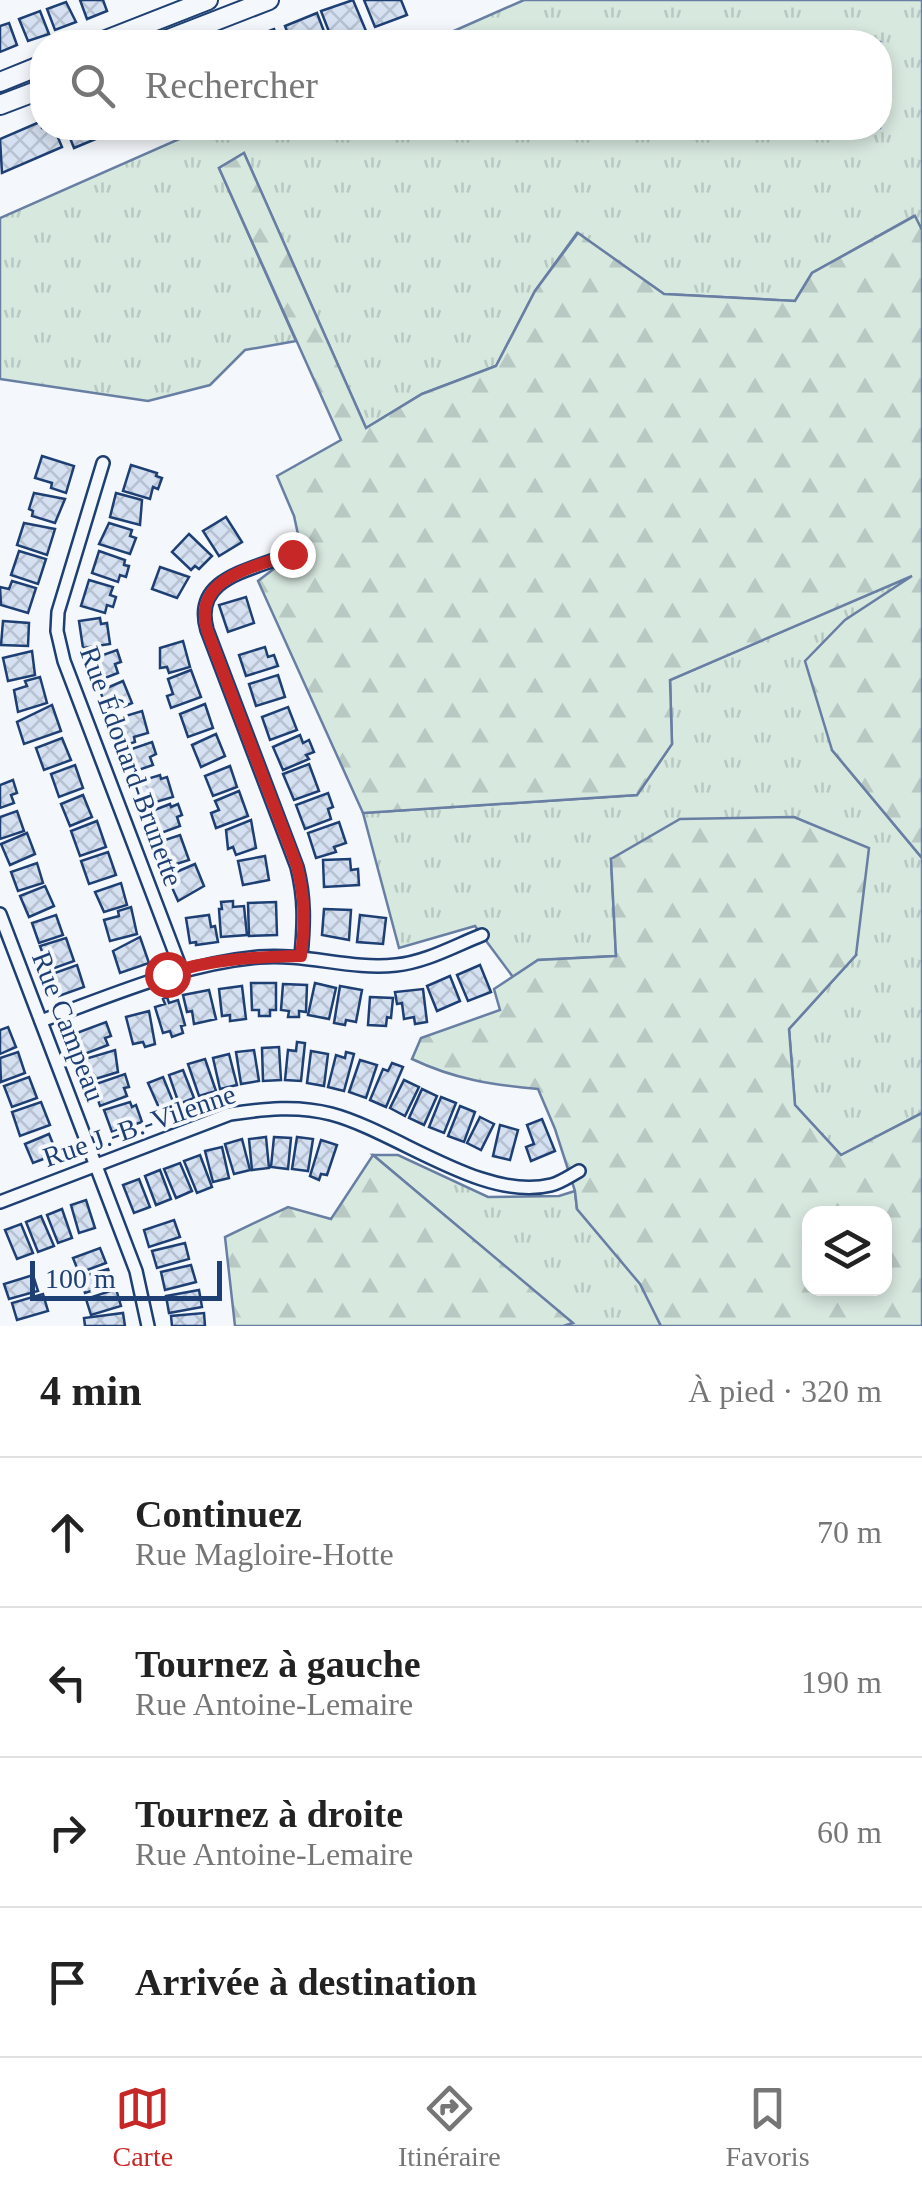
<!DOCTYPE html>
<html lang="fr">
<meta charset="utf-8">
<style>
body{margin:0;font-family:Georgia,serif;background:#f2f2f2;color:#222}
.controls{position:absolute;right:30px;bottom:30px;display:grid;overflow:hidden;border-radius:20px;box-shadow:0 5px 15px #0003}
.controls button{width:90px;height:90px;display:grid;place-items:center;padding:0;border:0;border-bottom:2px solid #e0e0e0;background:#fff;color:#222;font:50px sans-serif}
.scale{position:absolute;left:30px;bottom:25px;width:192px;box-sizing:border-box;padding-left:10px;border:5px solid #1d3f73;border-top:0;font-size:28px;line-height:35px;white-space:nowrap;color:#1d3f73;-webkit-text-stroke:8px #f4f7fb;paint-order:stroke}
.stop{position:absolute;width:30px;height:30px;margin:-22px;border:8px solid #c62828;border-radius:50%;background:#fff}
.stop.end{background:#c62828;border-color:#fff;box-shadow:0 2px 10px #0008}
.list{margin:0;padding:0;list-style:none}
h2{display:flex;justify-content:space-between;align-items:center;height:130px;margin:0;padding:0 40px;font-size:42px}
h2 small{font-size:32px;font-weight:400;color:#767676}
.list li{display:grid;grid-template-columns:65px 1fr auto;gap:30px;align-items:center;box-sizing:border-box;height:150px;padding:0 40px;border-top:2px solid #e0e0e0}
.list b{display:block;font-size:38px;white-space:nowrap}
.list p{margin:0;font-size:32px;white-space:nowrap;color:#767676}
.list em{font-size:32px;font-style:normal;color:#767676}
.icon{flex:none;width:55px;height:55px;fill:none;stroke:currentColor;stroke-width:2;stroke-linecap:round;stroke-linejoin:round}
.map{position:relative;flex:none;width:922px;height:1326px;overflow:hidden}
.search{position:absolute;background:#fff;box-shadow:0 5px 15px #0003;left:30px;right:30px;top:30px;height:110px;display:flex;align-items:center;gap:25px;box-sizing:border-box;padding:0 35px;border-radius:40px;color:#767676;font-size:38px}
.sheet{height:730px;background:#fff}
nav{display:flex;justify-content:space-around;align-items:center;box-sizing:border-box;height:140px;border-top:2px solid #e0e0e0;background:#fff;font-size:28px;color:#767676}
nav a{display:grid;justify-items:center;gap:5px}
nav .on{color:#c62828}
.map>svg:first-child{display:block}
.grass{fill:url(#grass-tufts);stroke:#687fa3;stroke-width:2.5}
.forest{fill:url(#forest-firs);stroke:#687fa3;stroke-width:2.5;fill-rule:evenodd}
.building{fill:url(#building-cross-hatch);stroke:#1d3f73;stroke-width:2.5}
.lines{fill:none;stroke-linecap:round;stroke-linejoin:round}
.street-casing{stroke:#1d3f73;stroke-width:16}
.secondary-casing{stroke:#1d3f73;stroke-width:22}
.street{stroke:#f4f7fb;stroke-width:11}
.secondary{stroke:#f4f7fb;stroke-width:18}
.route{stroke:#c62828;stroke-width:12}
.labels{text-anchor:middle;stroke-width:8;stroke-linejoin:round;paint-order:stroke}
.street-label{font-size:28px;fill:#1d3f73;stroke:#f4f7fb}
</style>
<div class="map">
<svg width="922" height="1326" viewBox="0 0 922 1326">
<defs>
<pattern id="grass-tufts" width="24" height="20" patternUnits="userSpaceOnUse" patternTransform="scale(2.5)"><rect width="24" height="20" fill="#d7e8df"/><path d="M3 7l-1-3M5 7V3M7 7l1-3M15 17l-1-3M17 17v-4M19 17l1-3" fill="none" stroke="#b8c8c3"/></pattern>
<pattern id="forest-firs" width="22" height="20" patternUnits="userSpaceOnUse" patternTransform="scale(2.5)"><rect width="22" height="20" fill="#d7e8df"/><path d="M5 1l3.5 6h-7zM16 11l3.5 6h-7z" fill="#b8c8c3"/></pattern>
<pattern id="building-cross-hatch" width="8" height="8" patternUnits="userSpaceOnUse" patternTransform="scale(2.5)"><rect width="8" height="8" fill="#d5e0f0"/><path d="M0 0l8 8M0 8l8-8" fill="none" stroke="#b6c1d1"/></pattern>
</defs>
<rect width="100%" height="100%" fill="#f4f7fb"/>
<g class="grass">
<polygon points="524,0 922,0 922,230 914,216 812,273 795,301 664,294 577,233 535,291 496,366 422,394 366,428 244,153 219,168 296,341 245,350 210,385 148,401 0,379 0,218 204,128 880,128 880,42 429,42"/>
<polygon points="922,571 832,750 922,858 922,1113 841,1155 795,1105 789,1029 856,955 611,859 616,956 538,960 513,977 475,926 399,948 363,813 637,795 672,744 670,680"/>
<polygon points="373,1155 398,1155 488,1197 559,1196 575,1191 577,1209 641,1284 661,1326 563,1326 572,1323"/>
</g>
<g class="forest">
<polygon points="244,153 366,428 422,394 496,366 535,291 578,233 664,294 795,301 812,273 915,216 922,230 922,858 832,750 805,661 845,620 912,576 670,680 672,744 637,795 363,813 258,581 301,548 294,516 277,476 341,440 219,168"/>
<path d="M794 817 869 848 856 955 789 1029 795 1105 841 1155 922 1113V1326H661L640 1284 577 1209 575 1191 555 1129 538 1089C492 1085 454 1079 412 1059L421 1038 500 1010 494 989 538 960 616 956 611 859 680 819ZM810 1214H884V1288H810Z"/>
<polygon points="373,1155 573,1323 563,1326 235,1326 225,1237 288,1207 331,1219"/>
</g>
<g class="building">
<polygon points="80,0 103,0 107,11 87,19"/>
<polygon points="353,0 366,31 333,42 321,11"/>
<polygon points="364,0 401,0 407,15 375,27"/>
<polygon points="66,2 76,22 55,30 47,9"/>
<polygon points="40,11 49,34 28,41 19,19"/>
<polygon points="317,13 328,42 291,42 285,26"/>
<polygon points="9,23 17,45 0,52 0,26"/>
<polygon points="274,29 280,42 242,42 242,41"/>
<polygon points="42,121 42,128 54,128 62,147 2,173 0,139"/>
<polygon points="66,128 122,128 74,148"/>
<polygon points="42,456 74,466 66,493 51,488 52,483 35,478"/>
<polygon points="131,465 157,473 156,476 162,478 158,489 153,487 150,499 123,491"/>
<polygon points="34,493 65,499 55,523 32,516 33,511 29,509"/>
<polygon points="116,493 142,500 140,525 110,517"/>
<polygon points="226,517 242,542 219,556 203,531"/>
<polygon points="24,523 55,529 47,555 17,545"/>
<polygon points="109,523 132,530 130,536 136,538 130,554 99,544"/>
<polygon points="189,534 212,556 199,569 195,566 191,570 172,552"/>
<polygon points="19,551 46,559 38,584 11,575"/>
<polygon points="99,551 125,560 124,565 129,566 126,577 120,575 118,582 92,573"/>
<polygon points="160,567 189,577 177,598 152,589"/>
<polygon points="89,580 113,587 110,595 116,597 113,607 107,605 105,613 81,606"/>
<polygon points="12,581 36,588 28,613 1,605 0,587 9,589"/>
<polygon points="246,597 254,623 228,632 219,605"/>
<polygon points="100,618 101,624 107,623 110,644 83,648 79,621"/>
<polygon points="3,621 29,623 28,646 1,645"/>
<polygon points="183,641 190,667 169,673 167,667 160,668 160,648"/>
<polygon points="265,647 268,657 274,655 278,666 246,676 239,655"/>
<polygon points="117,650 121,662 115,664 118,673 102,679 103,684 95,687 86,661"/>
<polygon points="32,651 35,675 8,681 3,658"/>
<polygon points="191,670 201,697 171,708 167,696 173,694 168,679"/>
<polygon points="278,675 285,697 256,706 249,684"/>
<polygon points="40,677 47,703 18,712 14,690 27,686 25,681"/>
<polygon points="123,681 132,703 109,713 100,691"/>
<polygon points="205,704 213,728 188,737 180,714"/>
<polygon points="52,705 61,731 24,744 17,722"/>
<polygon points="288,707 297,730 270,740 262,717"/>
<polygon points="142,711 148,733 134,737 135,742 120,747 112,720"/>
<polygon points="216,734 225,756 201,767 192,745"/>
<polygon points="300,735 303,743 309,740 314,752 306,755 309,759 283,770 273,747"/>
<polygon points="62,738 71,760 44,770 36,748"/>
<polygon points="152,742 156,754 150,757 153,765 127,774 120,753"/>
<polygon points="309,764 319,791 294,800 283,774"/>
<polygon points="75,765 83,788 59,797 51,774"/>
<polygon points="230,766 237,787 213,796 205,776"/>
<polygon points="160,775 161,779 167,777 173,797 142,806 134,783"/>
<polygon points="13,780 17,793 11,795 14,803 0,808 0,785"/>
<polygon points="239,791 248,816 216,828 211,813 219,810 215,801"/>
<polygon points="328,793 333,807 328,809 331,819 305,829 296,805"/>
<polygon points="83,795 92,817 70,826 61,804"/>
<polygon points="170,804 171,807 178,804 182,815 177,817 180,826 153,836 144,814"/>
<polygon points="17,811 24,831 0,839 0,817"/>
<polygon points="251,820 256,848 236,855 233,847 228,849 226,830"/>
<polygon points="97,821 106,847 80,856 71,831"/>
<polygon points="339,822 346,843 334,847 336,852 316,858 308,833"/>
<polygon points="27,833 35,854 10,865 1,844"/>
<polygon points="180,835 189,860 164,868 156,843"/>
<polygon points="108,852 116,875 89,884 81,861"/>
<polygon points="265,856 269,880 243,885 238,861"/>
<polygon points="350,859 351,870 358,869 359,885 324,887 323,860"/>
<polygon points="37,863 43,883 18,891 11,872"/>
<polygon points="195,864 204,886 178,901 167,876"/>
<polygon points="121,883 127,905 104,912 95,892"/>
<polygon points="45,886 54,906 29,917 20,896"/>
<polygon points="233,901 233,907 244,906 247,935 221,937 219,909 222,909 221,902"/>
<polygon points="276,902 277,935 249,936 248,903"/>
<polygon points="131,907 137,934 110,941 104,920 119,916 118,911"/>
<polygon points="324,909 351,910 349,940 322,935"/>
<polygon points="56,915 63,935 39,943 32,923"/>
<polygon points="209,915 211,927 215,926 218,942 196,945 196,942 190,943 186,918"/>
<polygon points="360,915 386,918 383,944 357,942"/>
<polygon points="140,937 149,963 120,973 113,951"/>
<polygon points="66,938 74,961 49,970 40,946"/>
<polygon points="77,965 84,987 59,996 52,974"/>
<polygon points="480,965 491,992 468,1001 457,975"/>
<polygon points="450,976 460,1001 437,1011 427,986"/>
<polygon points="251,983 276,983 276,1010 270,1010 270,1016 259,1016 259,1010 252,1010"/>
<polygon points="315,983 336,988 329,1019 308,1015"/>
<polygon points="283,984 307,985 306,1012 299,1011 299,1017 288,1017 289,1011 281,1010"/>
<polygon points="242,986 246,1019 230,1021 230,1015 222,1016 219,989"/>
<polygon points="340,986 362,990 356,1022 346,1020 345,1025 334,1023"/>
<polygon points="423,989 427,1022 415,1024 414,1017 404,1019 402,1003 397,1004 395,992"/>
<polygon points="209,990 216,1019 194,1024 192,1011 187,1012 183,995"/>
<polygon points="167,997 169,1003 178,1000 185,1025 181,1026 183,1033 172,1037 170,1031 163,1033 155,1007 165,1004 163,999"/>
<polygon points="370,997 393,998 391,1018 387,1017 386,1026 368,1025"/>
<polygon points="149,1011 155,1044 145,1047 143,1042 133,1044 126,1017"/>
<polygon points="106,1022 111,1036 105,1038 108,1045 82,1055 74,1034"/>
<polygon points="8,1027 16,1047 0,1054 0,1030"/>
<polygon points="297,1042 305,1043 301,1081 285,1080 288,1050 296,1051"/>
<polygon points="279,1047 281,1080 263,1081 262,1048"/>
<polygon points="115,1050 118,1072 92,1080 85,1059"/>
<polygon points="254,1050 259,1081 241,1084 236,1052"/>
<polygon points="311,1051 328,1054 324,1086 307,1083"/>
<polygon points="18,1052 25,1073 1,1082 0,1058"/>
<polygon points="346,1052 354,1054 344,1091 328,1087 336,1055 345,1058"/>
<polygon points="229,1054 237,1085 220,1089 213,1058"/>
<polygon points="205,1059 216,1091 199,1096 188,1064"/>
<polygon points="360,1060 377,1065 366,1098 349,1092"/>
<polygon points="392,1063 403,1067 386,1107 370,1100 383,1069 388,1071"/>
<polygon points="183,1070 194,1098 179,1104 169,1075"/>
<polygon points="125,1074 129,1087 124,1088 127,1096 100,1106 93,1085"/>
<polygon points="29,1077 37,1098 12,1107 4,1086"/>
<polygon points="163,1077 174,1104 160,1110 148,1083"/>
<polygon points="404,1080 419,1087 405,1116 390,1108"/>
<polygon points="422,1089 437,1096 424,1125 409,1118"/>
<polygon points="441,1097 456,1103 444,1133 429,1127"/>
<polygon points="41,1102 50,1125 20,1136 12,1112"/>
<polygon points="130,1102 132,1107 136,1105 142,1122 112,1132 104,1110"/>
<polygon points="460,1106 475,1112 464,1142 448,1136"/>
<polygon points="480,1117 494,1124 481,1150 467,1143"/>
<polygon points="542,1119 555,1151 531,1161 526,1147 534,1144 527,1125"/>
<polygon points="500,1125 518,1130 510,1160 493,1156"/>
<polygon points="49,1134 57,1154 33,1163 25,1144"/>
<polygon points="266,1137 269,1168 252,1170 249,1139"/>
<polygon points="274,1137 291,1138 288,1169 271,1167"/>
<polygon points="297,1137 313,1139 308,1171 292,1169"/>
<polygon points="242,1139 250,1170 234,1174 225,1144"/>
<polygon points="321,1140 337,1145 327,1175 321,1174 319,1180 310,1176"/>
<polygon points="222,1147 229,1178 213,1182 205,1151"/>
<polygon points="200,1155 212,1187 197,1193 184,1161"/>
<polygon points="180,1163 192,1191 176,1198 164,1169"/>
<polygon points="160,1170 171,1199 156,1205 145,1176"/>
<polygon points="139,1179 150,1207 134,1213 123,1185"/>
<polygon points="86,1200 95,1228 79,1233 71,1205"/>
<polygon points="62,1209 72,1238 58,1243 47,1215"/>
<polygon points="41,1216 54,1246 38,1252 26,1222"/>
<polygon points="174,1220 180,1237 149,1247 144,1230"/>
<polygon points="21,1224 33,1253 17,1259 5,1230"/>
<polygon points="185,1243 189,1259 157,1268 152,1251"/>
<polygon points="100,1248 106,1263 79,1273 73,1258"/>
<polygon points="191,1265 196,1282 165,1290 161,1272"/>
<polygon points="108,1269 113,1284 85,1293 80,1277"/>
<polygon points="33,1275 38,1291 9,1299 4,1284"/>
<polygon points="116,1289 121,1306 91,1315 86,1299"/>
<polygon points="199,1290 202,1307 169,1313 166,1296"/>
<polygon points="43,1294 48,1311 17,1320 12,1303"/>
<polygon points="123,1313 125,1326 85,1326 84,1318"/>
<polygon points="204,1313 205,1326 172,1326 171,1316"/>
</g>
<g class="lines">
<g class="street-casing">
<g id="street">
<polyline points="103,463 58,612 57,631 64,661 181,969"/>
<path d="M301 548C266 570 190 571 207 630L297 867C305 898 304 924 301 956"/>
<polyline points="0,914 136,1271 148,1326"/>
<path d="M41 1021C113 995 182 964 259 957 306 953 350 970 396 965 426 962 454 946 482 935"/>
<path d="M0 1202 230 1114C264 1109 297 1105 331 1114 396 1131 483 1202 551 1185 560 1183 570 1176 579 1171"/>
</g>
</g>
<g class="secondary-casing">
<g id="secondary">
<polyline points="101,42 208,0"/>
<polyline points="161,42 269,0"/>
<polyline points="0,82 42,65"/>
<polyline points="0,105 42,89"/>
</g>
</g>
<use href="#street" class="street"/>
<use href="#secondary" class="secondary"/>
</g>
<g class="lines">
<path class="route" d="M167 974C208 959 257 957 301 956 305 924 305 898 297 866L207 630C192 577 255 567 292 554"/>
</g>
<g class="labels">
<g class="street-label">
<text transform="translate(132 766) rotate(70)" y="10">Rue Édouard-Brunette</text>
<text transform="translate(69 1026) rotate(69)" y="10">Rue Campeau</text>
<text transform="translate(139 1125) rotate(-19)" y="10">Rue J.-B.-Vilenne</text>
</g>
</g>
</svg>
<div class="controls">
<button><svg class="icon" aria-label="layers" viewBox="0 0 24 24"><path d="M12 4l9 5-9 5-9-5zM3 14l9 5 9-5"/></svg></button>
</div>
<div class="scale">100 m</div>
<div class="stop" style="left:167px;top:974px"></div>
<div class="stop end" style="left:292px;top:554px"></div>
<div class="search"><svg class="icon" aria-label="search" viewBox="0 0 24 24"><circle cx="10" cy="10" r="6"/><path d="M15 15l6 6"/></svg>Rechercher</div>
</div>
<section class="sheet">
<h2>4 min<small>À pied · 320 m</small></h2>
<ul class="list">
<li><svg class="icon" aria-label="ahead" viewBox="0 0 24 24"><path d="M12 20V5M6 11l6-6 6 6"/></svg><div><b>Continuez</b><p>Rue Magloire-Hotte</p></div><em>70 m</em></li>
<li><svg class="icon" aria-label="left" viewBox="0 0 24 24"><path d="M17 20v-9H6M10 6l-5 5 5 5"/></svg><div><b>Tournez à gauche</b><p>Rue Antoine-Lemaire</p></div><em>190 m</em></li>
<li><svg class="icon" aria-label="right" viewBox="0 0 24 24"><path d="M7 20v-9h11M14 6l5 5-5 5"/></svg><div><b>Tournez à droite</b><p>Rue Antoine-Lemaire</p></div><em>60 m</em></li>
<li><svg class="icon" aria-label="arrive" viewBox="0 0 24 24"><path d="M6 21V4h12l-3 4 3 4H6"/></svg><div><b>Arrivée à destination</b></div></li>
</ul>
</section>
<nav>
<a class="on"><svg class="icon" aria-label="map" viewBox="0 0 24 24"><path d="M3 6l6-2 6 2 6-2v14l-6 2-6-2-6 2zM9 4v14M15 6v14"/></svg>Carte</a>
<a><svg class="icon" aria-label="directions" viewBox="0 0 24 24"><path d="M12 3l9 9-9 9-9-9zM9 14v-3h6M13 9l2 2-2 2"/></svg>Itinéraire</a>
<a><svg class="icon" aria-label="saved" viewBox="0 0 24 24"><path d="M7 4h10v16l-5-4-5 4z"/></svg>Favoris</a>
</nav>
